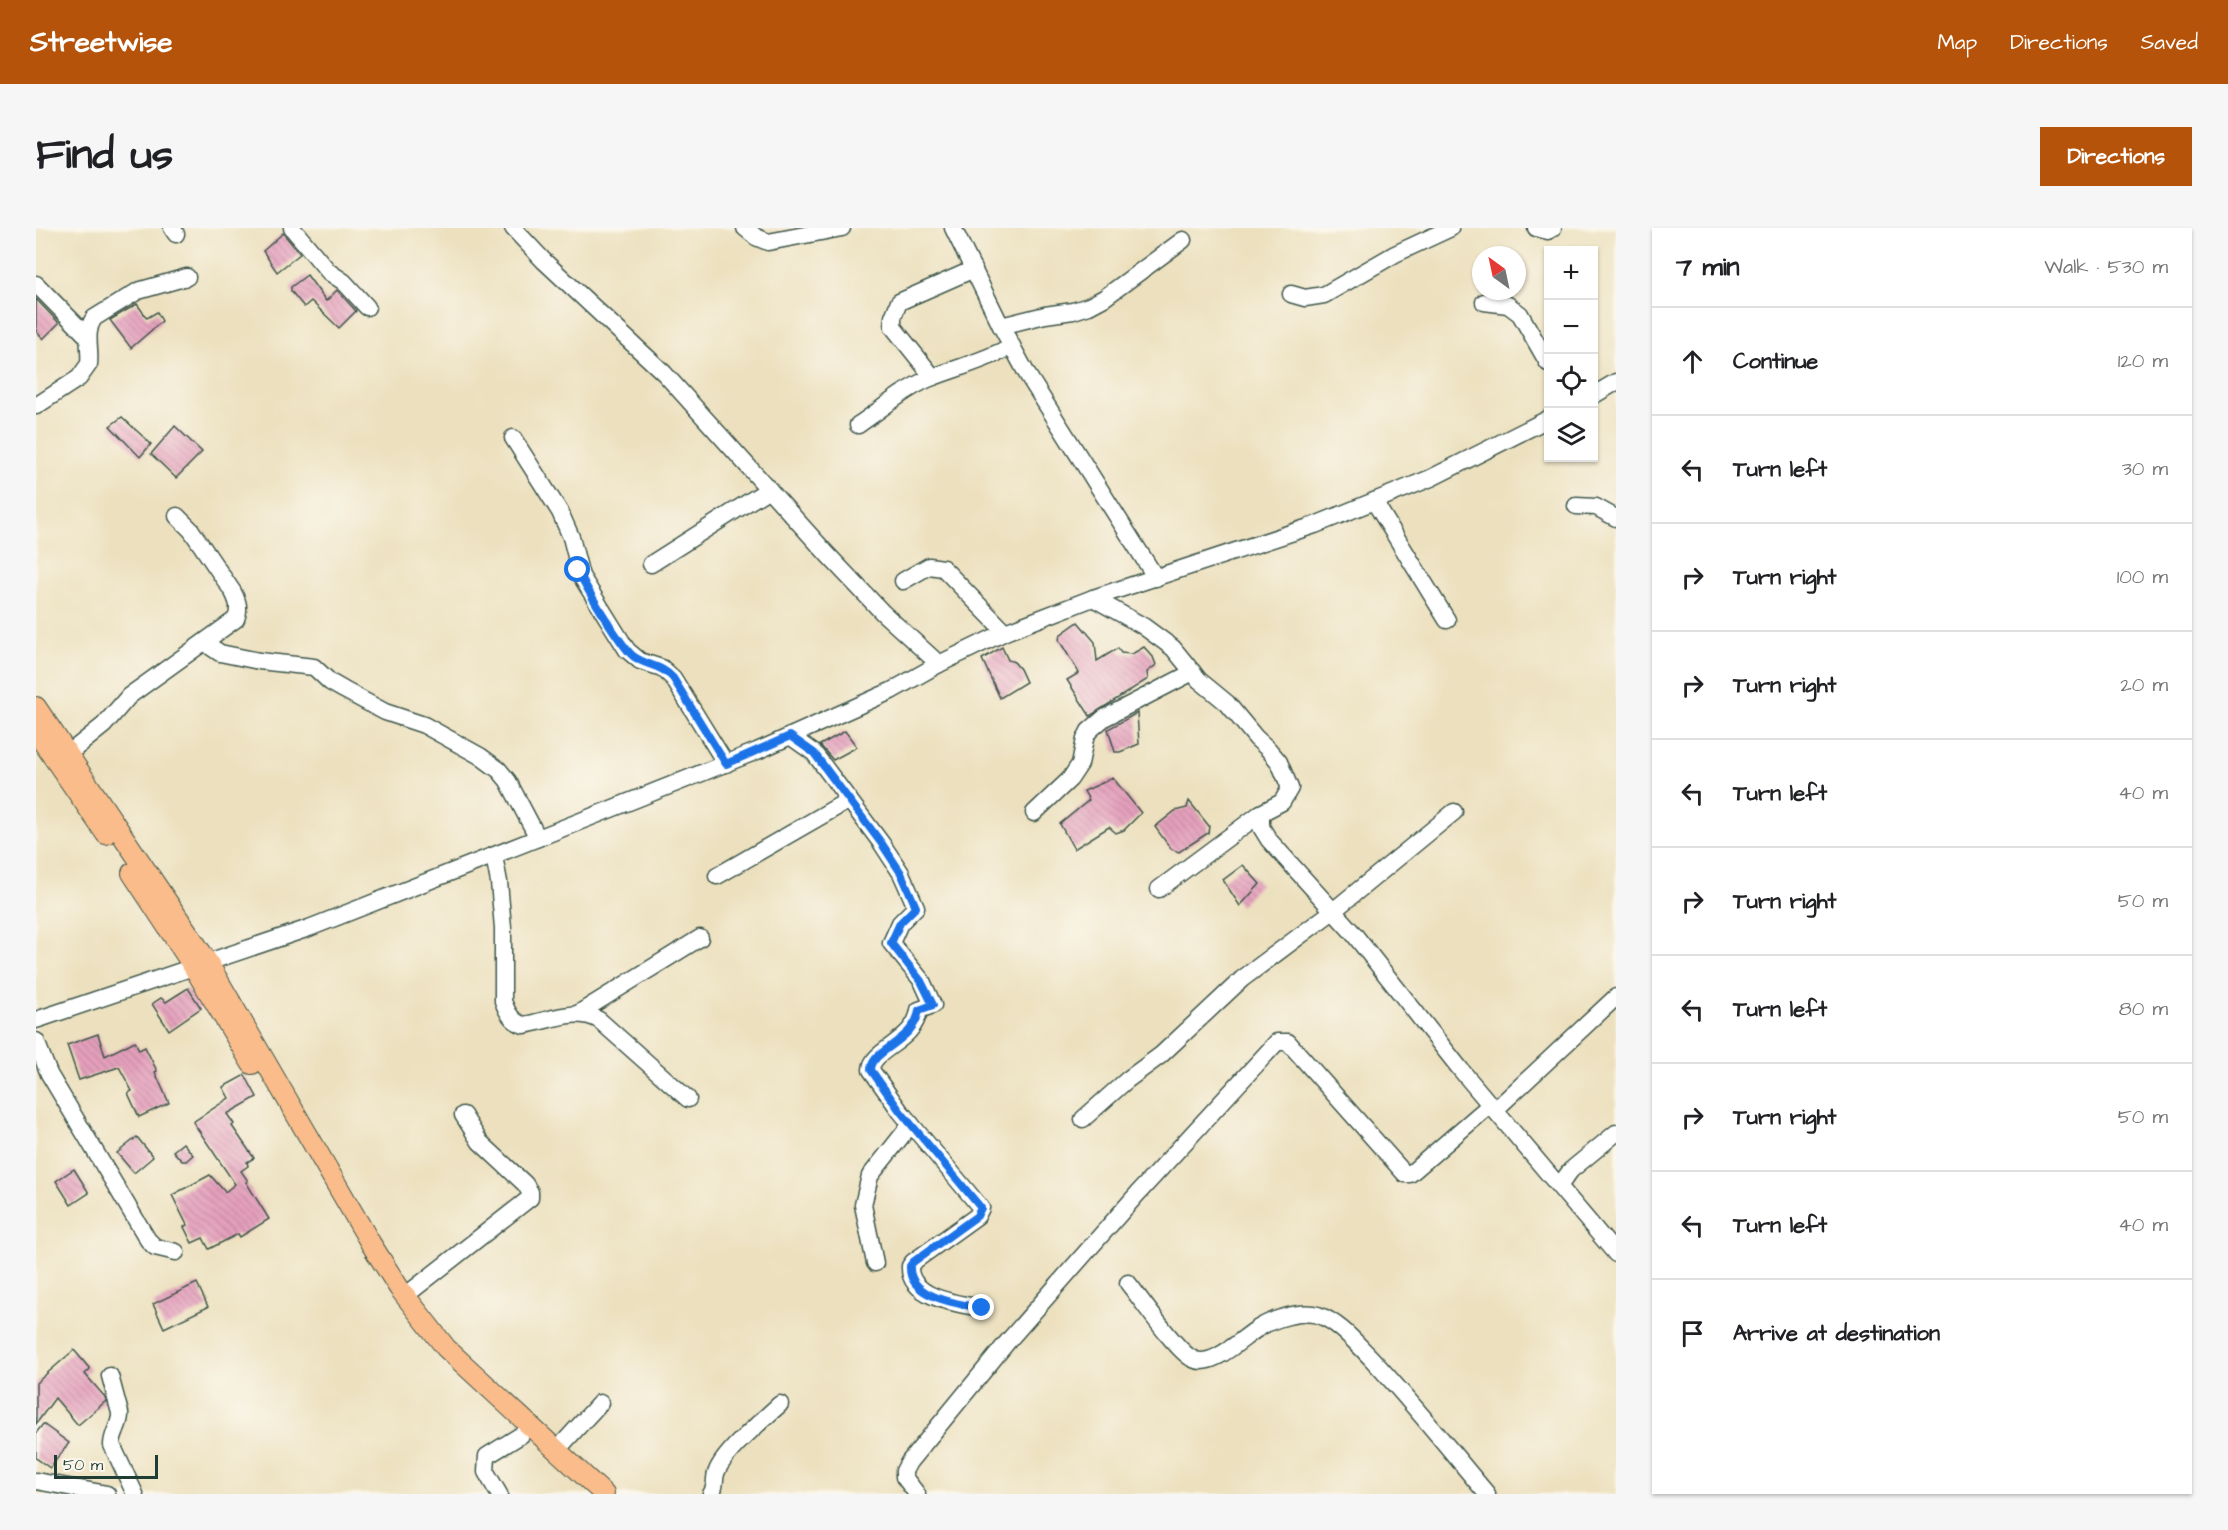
<!DOCTYPE html>
<meta charset="utf-8">
<style>
body{margin:0;font-family:"Architects Daughter",sans-serif;background:#f6f6f6;color:#202124}
.controls{position:absolute;right:18px;top:18px;display:grid;overflow:hidden;border-radius:0px;box-shadow:0 2px 4px #0004}
.controls button{width:54px;height:54px;display:grid;place-items:center;padding:0;border:0;border-bottom:2px solid #e0e0e0;background:#fff;color:#202124;font:30px sans-serif}
.compass{position:absolute;left:1436px;top:18px;width:54px;height:54px;border-radius:50%;background:#fff;box-shadow:0 2px 4px #0004;rotate:327deg}
.scale{position:absolute;left:18px;bottom:15px;width:104px;box-sizing:border-box;padding-left:6px;border:3px solid #1f3d34;border-top:0;font-size:16px;line-height:21px;white-space:nowrap;color:#1f3d34;-webkit-text-stroke:4px #fbf7ec;paint-order:stroke}
.stop{position:absolute;width:18px;height:18px;margin:-14px;border:4px solid #1a73e8;border-radius:50%;background:#fff}
.stop.end{background:#1a73e8;border-color:#fff;box-shadow:0 2px 6px #0008}
.list{margin:0;padding:0;list-style:none}
h2{display:flex;justify-content:space-between;align-items:center;height:78px;margin:0;padding:0 24px;font-size:26px}
h2 small{font-size:20px;font-weight:400;color:#757577}
.list li{display:grid;grid-template-columns:39px 1fr auto;gap:18px;align-items:center;box-sizing:border-box;height:108px;padding:0 24px;border-top:2px solid #e0e0e0}
.list b{display:block;font-size:22px;white-space:nowrap}
.list em{font-size:20px;font-style:normal;color:#757577}
.icon{flex:none;width:33px;height:33px;fill:none;stroke:currentColor;stroke-width:2;stroke-linecap:round;stroke-linejoin:round}
.map{position:relative;flex:none;width:1580px;height:1266px;overflow:hidden;border-radius:0px}
header{display:flex;align-items:center;gap:36px;box-sizing:border-box;height:84px;padding:0 30px;background:#b45309;color:#fff}
header strong{font-size:28px}
nav{display:flex;gap:33px;margin-inline-start:auto;font-size:21px}
.intro{display:flex;align-items:center;justify-content:space-between;box-sizing:border-box;height:144px;padding:0 36px}
h1{margin:0;font-size:42px}
.button{padding:15px 27px;border-radius:0px;background:#b45309;color:#fff;font-size:21px;font-weight:700}
main{display:flex;gap:36px;padding:0 36px}
aside{flex:1;background:#fff;border-radius:0px;box-shadow:0 2px 4px #0004}
.map>svg:first-child{display:block}
.building{fill:url(#building-back-hatch)}
.lines{fill:none;stroke-linecap:round;stroke-linejoin:round}
.minor-casing{stroke:#3e5549;stroke-width:19}
.major-casing{stroke:#3e5549;stroke-width:22}
.minor{stroke:#fff;stroke-width:16}
.major{stroke:#f9bc8a;stroke-width:20}
.route{stroke:#1a73e8;stroke-width:8}
</style>
<header>
<strong>Streetwise</strong>
<nav><a>Map</a><a>Directions</a><a>Saved</a></nav>
</header>
<div class="intro"><h1>Find us</h1><a class="button">Directions</a></div>
<main>
<div class="map">
<svg width="1580" height="1266" viewBox="0 0 1580 1266">
<defs>
<pattern id="building-back-hatch" width="6" height="6" patternUnits="userSpaceOnUse" patternTransform="scale(1.5)"><rect width="6" height="6" fill="#e6a0bd"/><path d="M-1 5l2 2M0 0l6 6M5-1l2 2" fill="none" stroke="#ba849a"/></pattern>
</defs>
<rect width="100%" height="100%" fill="#fbf7ec"/>
<filter id="ink" filterUnits="userSpaceOnUse"><feTurbulence type="fractalNoise" baseFrequency=".0167" numOctaves="2"/><feDisplacementMap in="SourceGraphic" scale="12" xChannelSelector="R" yChannelSelector="G"/><feConvolveMatrix kernelMatrix="1 2 1 2 8 2 1 2 1" color-interpolation-filters="sRGB"/></filter>
<filter id="wash" filterUnits="userSpaceOnUse"><feTurbulence type="fractalNoise" baseFrequency=".008" numOctaves="4" result="noise"/><feDisplacementMap in="SourceGraphic" scale="24" xChannelSelector="R" yChannelSelector="G"/><feGaussianBlur stdDeviation="1.35" result="paint"/><feColorMatrix in="noise" values="0 0 0 0 0 0 0 0 0 0 0 0 0 0 0 0 0 1.4 0 .05"/><feComposite in="paint" operator="in"/></filter>
<g filter="url(#wash)">
<rect width="100%" height="100%" fill="#ece0be"/>
<g id="blocks">
<g class="building">
<polygon points="247,5 264,26 241,44 227,23"/>
<polygon points="271,47 290,73 301,62 320,83 303,100 275,73 268,79 255,63 255,59"/>
<polygon points="0,71 23,95 7,111 0,103"/>
<polygon points="101,76 111,90 121,84 126,93 95,120 74,92"/>
<polygon points="86,189 115,216 104,229 74,198"/>
<polygon points="139,198 166,224 140,250 115,226"/>
<polygon points="1042,394 1059,414 1061,433 1082,420 1085,425 1096,426 1108,419 1117,429 1120,437 1111,444 1112,451 1054,488 1031,452 1043,445 1023,412 1024,407"/>
<polygon points="966,419 972,432 978,434 984,441 990,454 964,470 946,431"/>
<polygon points="1101,485 1103,516 1084,524 1079,524 1072,501"/>
<polygon points="809,503 821,519 797,532 784,517"/>
<polygon points="1077,550 1105,585 1088,602 1080,605 1073,599 1038,621 1024,596 1053,572 1048,563"/>
<polygon points="1153,573 1173,598 1172,605 1143,624 1135,621 1119,599 1139,583 1151,580"/>
<polygon points="1207,637 1224,656 1204,678 1187,652"/>
<polygon points="152,760 165,780 133,802 116,776 125,770 130,774"/>
<polygon points="62,806 69,828 99,813 103,822 109,819 121,843 119,844 133,875 103,889 92,865 96,863 83,839 43,852 31,817"/>
<polygon points="209,847 221,869 191,886 198,896 196,898 218,930 211,934 212,938 205,943 212,953 210,954 233,991 204,1009 202,1006 173,1021 167,1010 156,1015 148,999 151,997 136,967 174,947 189,964 199,956 157,894 193,870 187,859"/>
<polygon points="101,909 117,929 98,945 81,925"/>
<polygon points="147,915 157,927 150,933 146,933 137,923"/>
<polygon points="38,941 53,965 35,977 20,953"/>
<polygon points="161,1055 172,1079 128,1100 117,1076"/>
<polygon points="38,1122 54,1141 49,1146 69,1169 70,1173 42,1197 19,1170 0,1196 0,1155"/>
<polygon points="7,1196 33,1215 14,1240 0,1230 0,1205"/>
</g>
</g>
</g>
<g filter="url(#ink)">
<use href="#blocks" fill-opacity="0" stroke="#3e5549" stroke-width="1.5"/>
<g class="lines">
<g class="minor-casing">
<g id="minor">
<polyline points="136,0 140,6"/>
<polyline points="256,0 293,44 308,54 331,79"/>
<polyline points="477,0 508,33 628,145 792,327 847,385 903,436"/>
<polyline points="709,0 720,9 732,14 806,0"/>
<polyline points="917,0 965,98 991,146 1120,350"/>
<polyline points="1500,0 1512,3 1517,0"/>
<polyline points="0,56 52,109"/>
<polyline points="1255,66 1269,70 1288,67 1359,26 1415,0"/>
<polyline points="1448,74 1472,77 1484,86 1512,135"/>
<polyline points="965,98 1009,87 1037,83 1053,78 1068,70 1147,12"/>
<polyline points="897,149 857,99 857,89 863,74 938,41"/>
<polyline points="1558,167 1580,154"/>
<path d="M0 178 43 150 53 136C55 121 48 104 58 90L102 63 151 49"/>
<path d="M822 197C846 181 871 159 897 149 924 139 950 132 976 118"/>
<polyline points="477,210 524,284 535,309 545,348 591,422 604,433 626,440 637,450 690,536"/>
<polyline points="1338,273 1411,392"/>
<polyline points="1540,278 1560,279 1580,290"/>
<polyline points="615,336 733,261"/>
<polyline points="867,353 893,338 907,340 969,404"/>
<polyline points="1057,370 1107,398 1137,420 1163,452 1191,475 1220,510 1232,521 1243,534 1254,560 1246,574 1225,585 1225,599 1233,612 1317,705 1425,842 1580,1026"/>
<polyline points="172,413 175,419 184,425 223,433 278,439 294,454 308,462 349,484 388,497 444,528 463,542 472,553 502,610"/>
<path d="M754 508 778 525 846 616 865 645 880 679 864 695 855 715 886 753 897 777 883 782C879 814 835 821 835 842L864 883 945 980 941 988 877 1034 874 1038C872 1070 923 1076 946 1080"/>
<path d="M32 526 68 497 93 468 200 391C204 380 202 374 197 364L155 302 141 288"/>
<polyline points="998,585 1034,551 1044,536 1049,511 1053,503 1068,490 1157,444"/>
<path d="M458 628 463 654 467 700V773C471 784 476 794 488 797 513 793 539 779 563 792L652 871"/>
<polyline points="681,648 813,572"/>
<polyline points="1123,661 1225,585"/>
<polyline points="543,785 664,710"/>
<polyline points="0,792 273,700 502,610 721,523 855,463 903,436 969,404 1057,370 1279,297 1395,250 1512,191"/>
<polyline points="0,813 13,846 112,1012 119,1019 140,1024"/>
<polyline points="1459,882 1580,769"/>
<polyline points="1047,891 1091,852 1125,827 1206,751 1297,683 1418,584"/>
<polyline points="1523,958 1535,942 1580,905"/>
<polyline points="839,1035 827,977 834,948 875,896"/>
<path d="M1092 1055C1105 1071 1141 1124 1157 1131 1176 1141 1206 1110 1221 1101 1236 1091 1265 1082 1282 1087 1303 1094 1320 1115 1335 1130 1376 1174 1413 1221 1451 1266"/>
<polyline points="369,1068 494,970 494,964 489,956 444,914 427,887"/>
<path d="M74 1148 84 1185C85 1196 76 1205 76 1217L99 1266"/>
<polyline points="520,1223 564,1175"/>
<polyline points="0,1253 71,1266"/>
<polyline points="463,1266 450,1244 451,1228 485,1207"/>
<path d="M675 1266C681 1258 677 1251 681 1243 689 1223 727 1192 744 1176"/>
<polyline points="881,1266 868,1249 868,1243 873,1234 973,1112 1103,964 1241,814 1252,814 1369,946 1374,946 1454,877"/>
</g>
</g>
<g class="major-casing">
<g id="major">
<polyline points="0,479 171,733 335,1016 363,1060 410,1120 568,1266"/>
<polyline points="0,504 70,606"/>
<polyline points="96,645 157,738 216,836"/>
</g>
</g>
<use href="#minor" class="minor"/>
<use href="#major" class="major"/>
</g>
</g>
<g class="lines" filter="url(#ink)">
<path class="route" d="M542 342C549 359 585 418 597 428 610 438 626 437 637 450L690 536 754 508 778 525 846 616 865 645 880 679 864 695 855 715 885 753 897 777 883 782C879 814 835 821 835 842L864 883 945 980 941 988 877 1034 874 1038C872 1070 923 1076 946 1080"/>
</g>
</svg>
<div class="controls">
<button>+</button>
<button>−</button>
<button><svg class="icon" aria-label="locate" viewBox="0 0 24 24"><circle cx="12" cy="12" r="6"/><path d="M12 2v4M12 18v4M2 12h4M18 12h4"/></svg></button>
<button><svg class="icon" aria-label="layers" viewBox="0 0 24 24"><path d="M12 4l9 5-9 5-9-5zM3 14l9 5 9-5"/></svg></button>
</div>
<svg class="compass" viewBox="-18 -18 36 36"><path d="M0-13l5 13h-10z" fill="#e53935"/><path d="M0 13l5-13h-10z" fill="#757577"/></svg>
<div class="scale">50 m</div>
<div class="stop" style="left:542px;top:342px"></div>
<div class="stop end" style="left:946px;top:1080px"></div>
</div>
<aside>
<h2>7 min<small>Walk · 530 m</small></h2>
<ul class="list">
<li><svg class="icon" aria-label="ahead" viewBox="0 0 24 24"><path d="M12 20V5M6 11l6-6 6 6"/></svg><div><b>Continue</b></div><em>120 m</em></li>
<li><svg class="icon" aria-label="left" viewBox="0 0 24 24"><path d="M17 20v-9H6M10 6l-5 5 5 5"/></svg><div><b>Turn left</b></div><em>30 m</em></li>
<li><svg class="icon" aria-label="right" viewBox="0 0 24 24"><path d="M7 20v-9h11M14 6l5 5-5 5"/></svg><div><b>Turn right</b></div><em>100 m</em></li>
<li><svg class="icon" aria-label="right" viewBox="0 0 24 24"><path d="M7 20v-9h11M14 6l5 5-5 5"/></svg><div><b>Turn right</b></div><em>20 m</em></li>
<li><svg class="icon" aria-label="left" viewBox="0 0 24 24"><path d="M17 20v-9H6M10 6l-5 5 5 5"/></svg><div><b>Turn left</b></div><em>40 m</em></li>
<li><svg class="icon" aria-label="right" viewBox="0 0 24 24"><path d="M7 20v-9h11M14 6l5 5-5 5"/></svg><div><b>Turn right</b></div><em>50 m</em></li>
<li><svg class="icon" aria-label="left" viewBox="0 0 24 24"><path d="M17 20v-9H6M10 6l-5 5 5 5"/></svg><div><b>Turn left</b></div><em>80 m</em></li>
<li><svg class="icon" aria-label="right" viewBox="0 0 24 24"><path d="M7 20v-9h11M14 6l5 5-5 5"/></svg><div><b>Turn right</b></div><em>50 m</em></li>
<li><svg class="icon" aria-label="left" viewBox="0 0 24 24"><path d="M17 20v-9H6M10 6l-5 5 5 5"/></svg><div><b>Turn left</b></div><em>40 m</em></li>
<li><svg class="icon" aria-label="arrive" viewBox="0 0 24 24"><path d="M6 21V4h12l-3 4 3 4H6"/></svg><div><b>Arrive at destination</b></div></li>
</ul>
</aside>
</main>
